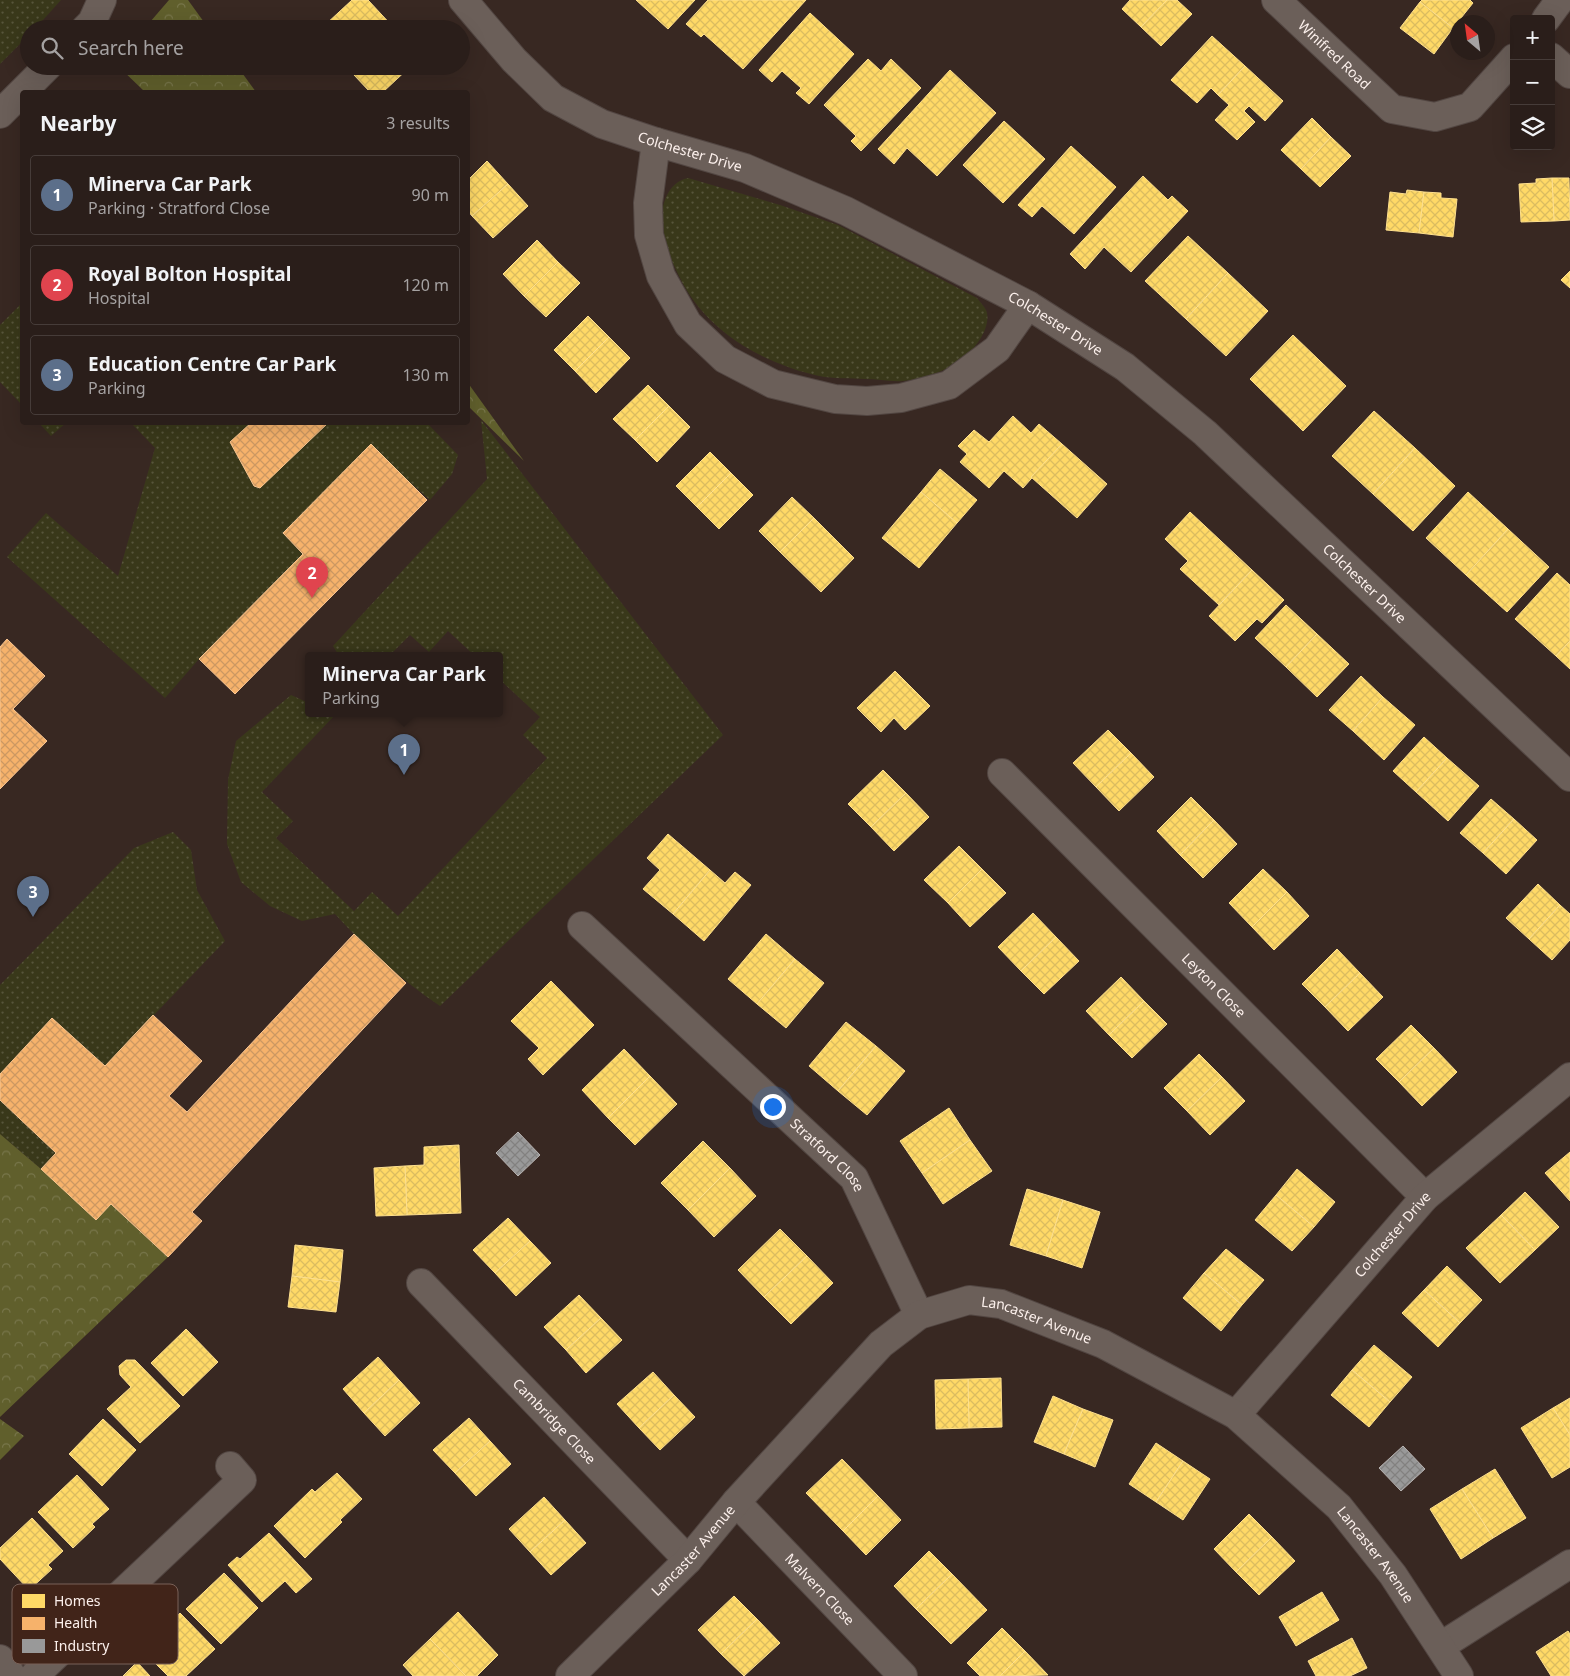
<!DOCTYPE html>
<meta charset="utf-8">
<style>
body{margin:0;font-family:"Noto Sans",sans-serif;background:#322723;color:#f1f3f6}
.controls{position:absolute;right:15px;top:15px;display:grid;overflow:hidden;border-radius:5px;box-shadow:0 5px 20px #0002}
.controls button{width:45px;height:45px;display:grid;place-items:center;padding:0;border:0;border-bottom:1px solid #463c39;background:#2a1e1a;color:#f1f3f6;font:25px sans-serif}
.compass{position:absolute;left:1450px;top:15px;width:45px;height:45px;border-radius:50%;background:#2a1e1a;box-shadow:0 5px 20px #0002;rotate:331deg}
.you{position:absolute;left:772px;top:1106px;width:18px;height:18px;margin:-12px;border:4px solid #fff;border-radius:50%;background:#1a73e8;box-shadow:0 0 0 8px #1a73e833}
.badge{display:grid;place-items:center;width:32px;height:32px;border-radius:50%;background:#0b8043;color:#fff;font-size:16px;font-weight:700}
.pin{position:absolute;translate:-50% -41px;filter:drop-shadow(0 1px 2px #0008)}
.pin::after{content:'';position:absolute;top:26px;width:18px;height:15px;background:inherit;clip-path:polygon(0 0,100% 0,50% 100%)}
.popup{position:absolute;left:305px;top:652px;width:198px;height:65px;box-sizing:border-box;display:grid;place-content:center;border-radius:5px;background:#2a1e1a;filter:drop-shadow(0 1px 4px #0005);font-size:16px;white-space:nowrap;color:#a5a2a2}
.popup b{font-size:19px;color:#f1f3f6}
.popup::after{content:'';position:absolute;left:50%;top:100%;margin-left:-10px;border:10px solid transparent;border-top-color:#2a1e1a}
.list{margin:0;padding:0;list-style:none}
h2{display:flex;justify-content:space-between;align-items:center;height:65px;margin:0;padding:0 20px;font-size:21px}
h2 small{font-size:16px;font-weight:400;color:#a5a2a2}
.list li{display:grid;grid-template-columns:32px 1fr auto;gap:15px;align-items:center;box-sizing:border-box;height:80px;margin:0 10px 10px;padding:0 10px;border:1px solid #463c39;border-radius:5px}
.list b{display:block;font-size:19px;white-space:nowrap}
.list p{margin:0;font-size:16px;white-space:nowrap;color:#a5a2a2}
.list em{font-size:16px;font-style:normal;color:#a5a2a2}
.icon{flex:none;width:28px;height:28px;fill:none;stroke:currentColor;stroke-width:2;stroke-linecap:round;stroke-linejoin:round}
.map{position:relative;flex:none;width:1570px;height:1676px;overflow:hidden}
.search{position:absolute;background:#2a1e1a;box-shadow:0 5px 20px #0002;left:20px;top:20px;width:450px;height:55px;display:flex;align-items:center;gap:12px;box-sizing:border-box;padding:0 18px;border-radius:28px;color:#a5a2a2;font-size:19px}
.panel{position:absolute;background:#2a1e1a;box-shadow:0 5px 20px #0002;left:20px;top:90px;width:450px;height:335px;border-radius:5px}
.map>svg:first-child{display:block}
.grass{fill:url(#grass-dots)}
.forest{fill:url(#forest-crowns)}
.homes{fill:url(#homes-cross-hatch);stroke:#fee08e}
.health{fill:url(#health-cross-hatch);stroke:#f8c592}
.industry{fill:url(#industry-cross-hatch);stroke:#b7b3b2}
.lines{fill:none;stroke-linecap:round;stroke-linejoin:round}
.minor-casing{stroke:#524642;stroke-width:30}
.minor{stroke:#6b5f59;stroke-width:28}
.labels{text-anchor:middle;stroke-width:5;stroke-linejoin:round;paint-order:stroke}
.street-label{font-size:14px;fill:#fcf0ec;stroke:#412419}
.key{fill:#412419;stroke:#796158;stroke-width:1}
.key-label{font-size:14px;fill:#fcf0ec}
</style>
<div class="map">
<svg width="1570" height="1676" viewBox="0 0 1570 1676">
<defs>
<pattern id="grass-dots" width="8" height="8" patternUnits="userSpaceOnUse" patternTransform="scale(1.25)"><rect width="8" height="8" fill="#39381a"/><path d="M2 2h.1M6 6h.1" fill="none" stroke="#57553b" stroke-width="1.8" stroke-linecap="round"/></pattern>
<pattern id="forest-crowns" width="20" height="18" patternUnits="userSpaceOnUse" patternTransform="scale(1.25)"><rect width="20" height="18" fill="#605f2c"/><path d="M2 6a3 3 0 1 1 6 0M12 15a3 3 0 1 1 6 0" fill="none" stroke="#78764b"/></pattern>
<pattern id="homes-cross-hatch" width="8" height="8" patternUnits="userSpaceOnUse" patternTransform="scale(1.25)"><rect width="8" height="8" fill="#ffd966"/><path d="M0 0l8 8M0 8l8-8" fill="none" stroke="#dbbc60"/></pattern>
<pattern id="health-cross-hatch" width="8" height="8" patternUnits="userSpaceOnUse" patternTransform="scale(1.25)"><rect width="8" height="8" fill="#f6b26b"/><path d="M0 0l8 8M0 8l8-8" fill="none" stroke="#cc9862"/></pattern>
<pattern id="industry-cross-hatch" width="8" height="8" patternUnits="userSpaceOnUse" patternTransform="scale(1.25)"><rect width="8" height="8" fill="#999"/><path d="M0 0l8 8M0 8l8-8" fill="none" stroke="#828180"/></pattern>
</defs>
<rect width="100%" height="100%" fill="#382822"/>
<g class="grass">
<polygon points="0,0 61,0 35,29 29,29 29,35 0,64"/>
<path d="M688 178 780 205 838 225 977 298C980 302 984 306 986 310 989 317 987 325 984 332 970 362 935 378 903 381 891 382 877 379 865 379 850 378 834 379 819 376 762 363 705 331 679 276 672 261 662 243 661 226 661 206 667 182 688 178Z"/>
<polygon points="22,303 22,405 0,382 0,325"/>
<path d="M481 420 723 735 440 1006C401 980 367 949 335 914L302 921 270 906 241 882 227 844 228 780 236 741 291 695 309 703V714L334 716 262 792 293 821 276 838 354 911 372 892 398 916 547 758 523 735 540 717 499 679V656H475L448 631 429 652 410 635 389 656H339L333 646 487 479Z"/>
<polygon points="39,423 66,423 51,436"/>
<polygon points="131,423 427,423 458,455 452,474 430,500 371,448 283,533 303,554 199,659 165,698 7,557 46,513 118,576 155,448"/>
<polygon points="173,832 191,850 197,890 225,941 105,1066 52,1018 0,1074 0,985 134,848"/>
<polygon points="0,1100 56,1153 41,1169 0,1134"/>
</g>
<g class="forest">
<polygon points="169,0 188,0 209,29 144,29"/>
<polygon points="118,66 237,66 256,92 145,92"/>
<polygon points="468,383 524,461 468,406"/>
<polygon points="0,1134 41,1169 111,1204 168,1257 0,1417"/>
<polygon points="0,1419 24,1436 0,1460"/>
</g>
<g class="homes">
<polygon points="352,0 368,0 395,29 328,29 325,25"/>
<polygon points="636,0 695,0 668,29"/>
<polygon points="708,0 806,0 743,69 704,34 701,37 686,24"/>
<polygon points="1130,0 1167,0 1141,27 1122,9"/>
<polygon points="1167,0 1177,0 1192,14 1161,46 1141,27"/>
<polygon points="1422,0 1470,0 1473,3 1453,28 1420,2"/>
<polygon points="1420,2 1453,28 1434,54 1400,28"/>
<polygon points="810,13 854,54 809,104 796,93 801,88 782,71 772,82 759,70"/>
<polygon points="1212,36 1245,66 1218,95 1211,88 1197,103 1171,80"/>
<polygon points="868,59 881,71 891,59 921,88 861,151 851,141 856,136 824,105"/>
<polygon points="363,66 411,66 383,92 370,92 354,75"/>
<polygon points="1245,66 1283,101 1265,121 1249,106 1244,111 1255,122 1237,140 1215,120 1229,105 1218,95"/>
<polygon points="950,70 996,113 937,176 907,148 894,164 878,149"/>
<polygon points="1312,118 1331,137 1301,169 1281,150"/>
<polygon points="1004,121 1045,159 1003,203 963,165"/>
<polygon points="1331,137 1351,156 1320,187 1301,169"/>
<polygon points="1071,146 1116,187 1074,234 1042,206 1032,217 1018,205"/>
<polygon points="487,161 508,184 472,216 468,211 468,180"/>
<polygon points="1143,176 1168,200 1172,196 1188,211 1131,272 1104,247 1085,269 1070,254"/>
<polygon points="1552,178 1569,178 1570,220 1554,221"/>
<polygon points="1552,178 1554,221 1521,222 1519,184 1536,183 1536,179"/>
<polygon points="508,184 528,206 493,238 472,216"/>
<polygon points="1407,190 1424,192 1419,233 1386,230 1390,192 1406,194"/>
<polygon points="1424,192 1441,193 1441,198 1457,199 1453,237 1419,233"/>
<polygon points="1188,236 1228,273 1186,319 1145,281"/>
<polygon points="537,240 558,262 524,296 503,274"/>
<polygon points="558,262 580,283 546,317 524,296"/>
<polygon points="1570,271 1570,288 1561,280"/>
<polygon points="1228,273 1268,311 1226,356 1186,319"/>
<polygon points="588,316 609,337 575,371 554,350"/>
<polygon points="1293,335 1346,386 1303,431 1250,379"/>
<polygon points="609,337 630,358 596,393 575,371"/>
<polygon points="648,385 669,406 635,440 613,419"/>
<polygon points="669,406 690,427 657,462 635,440"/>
<polygon points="1374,411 1415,448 1373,494 1332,456"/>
<polygon points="1013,416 1031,433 1039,424 1062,444 1023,488 1004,471 989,488 960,462 967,454 958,446 974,430 989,442"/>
<polygon points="1062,444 1107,484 1077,518 1031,477"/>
<polygon points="1415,448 1455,486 1413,531 1373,494"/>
<polygon points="710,452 731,473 697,507 676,486"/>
<polygon points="940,469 977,500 957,523 921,492"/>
<polygon points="731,473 753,495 719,529 697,507"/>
<polygon points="921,492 957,523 919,568 882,538"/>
<polygon points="1468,492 1508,529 1466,575 1426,538"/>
<polygon points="792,497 814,518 780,552 759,531"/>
<polygon points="1190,512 1252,570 1219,605 1180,569 1188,561 1165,539"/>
<polygon points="814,518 854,558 821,592 780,552"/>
<polygon points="1508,529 1549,567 1507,612 1466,575"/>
<polygon points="1252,570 1284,600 1262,623 1257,619 1235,641 1209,616"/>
<polygon points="1557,573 1570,585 1570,641 1556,656 1515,619"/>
<polygon points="1286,605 1317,634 1286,667 1255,638"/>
<polygon points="1317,634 1349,664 1317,697 1286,667"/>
<polygon points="1570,641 1570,669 1556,656"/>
<polygon points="895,671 930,706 905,730 894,718 881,732 857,708"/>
<polygon points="1361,676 1383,697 1353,731 1329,710"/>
<polygon points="1383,697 1415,725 1384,760 1353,731"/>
<polygon points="1108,730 1131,753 1096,787 1073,763"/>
<polygon points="1424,737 1447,758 1416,792 1393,771"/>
<polygon points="1131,753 1154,777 1119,811 1096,787"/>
<polygon points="1447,758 1479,786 1448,821 1416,792"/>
<polygon points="883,770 906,793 871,827 848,804"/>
<polygon points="906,793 929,817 894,851 871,827"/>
<polygon points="1191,797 1214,820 1180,855 1157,831"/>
<polygon points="1491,799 1514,819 1483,853 1460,833"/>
<polygon points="1514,819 1537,840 1506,874 1483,853"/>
<polygon points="1214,820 1237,844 1203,878 1180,855"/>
<polygon points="668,834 710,870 673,914 643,889 660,870 647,858"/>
<polygon points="959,846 982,869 948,903 924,880"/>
<polygon points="982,869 1006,893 970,927 948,903"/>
<polygon points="1263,869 1287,892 1252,927 1229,903"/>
<polygon points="710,870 725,883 735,872 751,885 704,941 673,914"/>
<polygon points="1538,884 1560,905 1529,939 1506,918"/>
<polygon points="1287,892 1309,916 1274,950 1252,927"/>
<polygon points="1560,905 1570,914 1570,940 1552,960 1529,939"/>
<polygon points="1033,913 1056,937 1021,971 998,947"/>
<polygon points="766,934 795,959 757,1004 728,979"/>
<polygon points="1056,937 1079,961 1044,994 1021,971"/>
<polygon points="1337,949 1360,973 1325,1007 1302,984"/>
<polygon points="795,959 824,983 786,1028 757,1004"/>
<polygon points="1360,973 1383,997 1348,1031 1325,1007"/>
<polygon points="1121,977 1144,1001 1109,1035 1086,1011"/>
<polygon points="551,981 594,1025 543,1075 528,1059 539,1048 511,1021"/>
<polygon points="1144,1001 1167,1024 1132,1058 1109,1035"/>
<polygon points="846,1022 876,1046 838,1091 809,1066"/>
<polygon points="1411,1025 1434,1048 1399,1082 1376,1059"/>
<polygon points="876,1046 905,1071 867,1115 838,1091"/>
<polygon points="1434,1048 1457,1072 1422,1106 1399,1082"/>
<polygon points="624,1049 650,1076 608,1118 582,1090"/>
<polygon points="1199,1054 1222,1077 1187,1111 1164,1088"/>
<polygon points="650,1076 677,1104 635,1145 608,1118"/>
<polygon points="1222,1077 1245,1101 1210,1135 1187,1111"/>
<polygon points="949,1108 970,1140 922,1173 900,1141"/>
<polygon points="970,1140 992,1171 943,1204 922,1173"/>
<polygon points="703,1141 730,1168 688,1210 661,1183"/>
<polygon points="459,1145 461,1213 407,1215 405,1166 424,1165 424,1147"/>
<polygon points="1570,1152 1570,1201 1545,1173"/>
<polygon points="405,1166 407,1215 376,1216 374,1168"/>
<polygon points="730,1168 756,1196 714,1237 688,1210"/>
<polygon points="1297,1169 1335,1202 1314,1227 1276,1195"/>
<polygon points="1027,1189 1063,1200 1046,1256 1010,1245"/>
<polygon points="1525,1192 1559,1227 1535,1250 1501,1215"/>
<polygon points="1276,1195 1314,1227 1292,1251 1255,1220"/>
<polygon points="1063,1200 1100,1212 1082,1268 1046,1256"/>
<polygon points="1501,1215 1535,1250 1500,1283 1466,1248"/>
<polygon points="508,1218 530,1241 495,1273 473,1250"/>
<polygon points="780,1229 807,1256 764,1297 738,1270"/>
<polygon points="530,1241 551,1263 516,1296 495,1273"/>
<polygon points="295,1245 343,1250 340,1282 292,1276"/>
<polygon points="1226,1249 1264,1280 1242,1305 1204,1273"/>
<polygon points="807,1256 833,1283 791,1324 764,1297"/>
<polygon points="1447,1266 1482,1300 1460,1323 1424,1290"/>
<polygon points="1204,1273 1242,1305 1221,1331 1183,1298"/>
<polygon points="292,1276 340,1282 336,1312 288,1307"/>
<polygon points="1424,1290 1460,1323 1438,1347 1402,1313"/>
<polygon points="579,1295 601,1318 566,1350 544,1327"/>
<polygon points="601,1318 622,1340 586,1373 566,1350"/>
<polygon points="186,1329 218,1362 183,1396 151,1363"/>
<polygon points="1374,1345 1412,1377 1390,1402 1352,1370"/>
<polygon points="378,1357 399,1380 364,1413 343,1389"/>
<polygon points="126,1360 135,1360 180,1406 140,1443 107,1409 131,1387 120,1375 119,1366"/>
<polygon points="1352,1370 1390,1402 1369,1427 1331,1395"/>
<polygon points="653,1372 674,1395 639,1428 617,1404"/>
<polygon points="1001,1378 1002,1427 969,1428 968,1379"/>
<polygon points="968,1379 969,1428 936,1429 935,1380"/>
<polygon points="399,1380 420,1403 385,1436 364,1413"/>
<polygon points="674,1395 695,1417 660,1450 639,1428"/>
<polygon points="1053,1396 1083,1409 1064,1454 1034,1442"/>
<polygon points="1570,1398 1570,1435 1553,1408"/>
<polygon points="1553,1408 1570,1435 1570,1467 1552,1478 1521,1428"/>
<polygon points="1083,1409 1113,1420 1095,1467 1064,1454"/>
<polygon points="469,1418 490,1441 455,1473 433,1450"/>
<polygon points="103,1419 136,1450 102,1486 69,1454"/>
<polygon points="490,1441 511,1464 476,1496 455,1473"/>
<polygon points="1156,1443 1183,1461 1156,1502 1129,1484"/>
<polygon points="842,1459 878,1496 843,1531 806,1493"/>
<polygon points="1183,1461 1210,1479 1183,1520 1156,1502"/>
<polygon points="1495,1469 1526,1518 1493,1538 1462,1489"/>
<polygon points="337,1473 362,1499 340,1520 342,1522 305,1558 274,1526 312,1489 315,1492"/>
<polygon points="77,1475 109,1509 92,1524 95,1527 73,1548 38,1512"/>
<polygon points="1462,1489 1493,1538 1461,1559 1430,1509"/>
<polygon points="878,1496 901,1520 866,1555 843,1531"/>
<polygon points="544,1497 565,1520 530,1552 509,1529"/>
<polygon points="1249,1514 1272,1537 1236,1572 1214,1549"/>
<polygon points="32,1518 63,1551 48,1565 52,1569 29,1590 0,1559 0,1548"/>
<polygon points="565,1520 586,1543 551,1575 530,1552"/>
<polygon points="269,1533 312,1579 296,1593 285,1581 262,1602 228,1565 237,1557 240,1559"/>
<polygon points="1272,1537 1295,1561 1259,1595 1236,1572"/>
<polygon points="929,1551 952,1574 916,1609 894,1586"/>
<polygon points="224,1573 258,1608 221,1644 186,1609"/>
<polygon points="952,1574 987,1610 951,1644 916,1609"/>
<polygon points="1322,1592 1339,1620 1296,1646 1279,1617"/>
<polygon points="734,1596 757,1619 721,1654 698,1630"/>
<polygon points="458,1612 498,1655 477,1676 466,1676 430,1639"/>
<polygon points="180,1613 215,1649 186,1676 168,1676 142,1650"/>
<polygon points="757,1619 780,1643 744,1676 721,1654"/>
<polygon points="1002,1628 1025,1651 1000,1676 980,1676 967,1663"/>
<polygon points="1568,1631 1570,1634 1570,1676 1551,1676 1536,1652"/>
<polygon points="1352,1638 1367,1668 1350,1676 1316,1676 1308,1661"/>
<polygon points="430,1639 466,1676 413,1676 403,1665"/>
<polygon points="1025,1651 1048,1675 1000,1676"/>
<polygon points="137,1662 150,1676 123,1676"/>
</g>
<g class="health">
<polygon points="252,422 329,422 260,488 254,486 230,442"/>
<polygon points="371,444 427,500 235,694 199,659 303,554 283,533"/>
<polygon points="7,639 45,676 13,709 47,741 0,789 0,647"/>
<polygon points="354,934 406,983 192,1212 202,1221 168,1257 111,1204 96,1220 41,1169 56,1153 0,1100 0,1074 52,1018 105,1066 153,1015 202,1061 169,1096 187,1112"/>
</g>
<g class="industry">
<polygon points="518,1132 540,1155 518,1176 496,1153"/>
<polygon points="1403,1446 1425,1469 1401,1491 1379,1468"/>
</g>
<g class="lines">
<g class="minor-casing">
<g id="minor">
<path id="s1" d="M463 0 514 60 553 98 602 124 656 142 745 168 846 211 1028 305 1125 367 1205 433 1570 777"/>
<path id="s2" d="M1276 0 1392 109 1435 117 1470 107 1514 58"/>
<polyline points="1546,19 1560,0"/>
<polyline points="85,29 92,22 102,0"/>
<polyline points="1551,57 1570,74"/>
<polyline points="0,114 48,66"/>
<polyline points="656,142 648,203 649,235 661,276 688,324 725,359 773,384 835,399 867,401 901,398 949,385 997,349 1028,305"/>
<path id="s3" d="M1002 773 1425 1197"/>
<path id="s4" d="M582 926 854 1178 919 1315"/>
<path id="s5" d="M421 1283 688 1560"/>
<path id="s6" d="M1236 1415 1425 1197 1570 1077"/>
<path id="s7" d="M736 1502 903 1676"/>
<polyline points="1441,1646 1570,1564"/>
<polyline points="0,1659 12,1676"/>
<polyline points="34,1676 242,1480 230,1466"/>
<path id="s8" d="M570 1676 688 1560 736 1502 881 1344 919 1315 969 1300 1001 1304 1103 1344 1236 1415 1339 1507 1393 1575 1459 1676"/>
</g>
</g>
<use href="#minor" class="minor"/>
</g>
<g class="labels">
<g class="street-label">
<text dy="5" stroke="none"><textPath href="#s2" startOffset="80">Winifred Road</textPath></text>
<text dy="5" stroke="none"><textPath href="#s1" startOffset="281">Colchester Drive</textPath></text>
<text dy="5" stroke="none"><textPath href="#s1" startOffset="686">Colchester Drive</textPath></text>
<text dy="5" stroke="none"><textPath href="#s1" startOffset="1091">Colchester Drive</textPath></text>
<text dy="5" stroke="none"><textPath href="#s3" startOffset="300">Leyton Close</textPath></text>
<text dy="5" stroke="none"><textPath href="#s4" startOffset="336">Stratford Close</textPath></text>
<text dy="5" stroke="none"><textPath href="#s6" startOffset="239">Colchester Drive</textPath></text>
<text dy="5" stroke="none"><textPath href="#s8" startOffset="626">Lancaster Avenue</textPath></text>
<text dy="5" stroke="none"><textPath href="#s5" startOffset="192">Cambridge Close</textPath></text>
<text dy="5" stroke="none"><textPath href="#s8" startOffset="176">Lancaster Avenue</textPath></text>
<text dy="5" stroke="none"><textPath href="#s8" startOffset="1046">Lancaster Avenue</textPath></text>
<text dy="5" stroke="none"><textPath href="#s7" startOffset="121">Malvern Close</textPath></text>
</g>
</g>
<rect x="12" y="1584" width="166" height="80" rx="8" class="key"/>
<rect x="22" y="1594" width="23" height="14" fill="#ffd966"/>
<rect x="22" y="1617" width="23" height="13" fill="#f6b26b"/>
<rect x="22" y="1639" width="23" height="14" fill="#999"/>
<g class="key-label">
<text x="54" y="1606">Homes</text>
<text x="54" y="1628">Health</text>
<text x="54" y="1651">Industry</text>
</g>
</svg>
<div class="controls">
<button>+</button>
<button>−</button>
<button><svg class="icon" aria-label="layers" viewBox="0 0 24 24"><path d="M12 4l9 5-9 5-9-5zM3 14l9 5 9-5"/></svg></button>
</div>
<svg class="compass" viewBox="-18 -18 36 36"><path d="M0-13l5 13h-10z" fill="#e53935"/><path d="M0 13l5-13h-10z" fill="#a5a2a2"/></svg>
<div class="you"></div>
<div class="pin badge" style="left:404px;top:775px;background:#5c6f8a">1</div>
<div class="popup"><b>Minerva Car Park</b>Parking</div>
<div class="pin badge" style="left:312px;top:598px;background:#e0444e">2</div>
<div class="pin badge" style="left:33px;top:917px;background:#5c6f8a">3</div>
<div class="search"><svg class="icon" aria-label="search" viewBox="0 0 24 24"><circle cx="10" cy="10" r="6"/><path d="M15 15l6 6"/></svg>Search here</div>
<section class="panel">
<h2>Nearby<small>3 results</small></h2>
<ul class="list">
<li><span class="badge" style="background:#5c6f8a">1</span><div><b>Minerva Car Park</b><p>Parking · Stratford Close</p></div><em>90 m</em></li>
<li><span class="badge" style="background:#e0444e">2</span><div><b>Royal Bolton Hospital</b><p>Hospital</p></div><em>120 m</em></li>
<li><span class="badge" style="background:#5c6f8a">3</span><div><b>Education Centre Car Park</b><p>Parking</p></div><em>130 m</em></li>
</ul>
</section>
</div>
